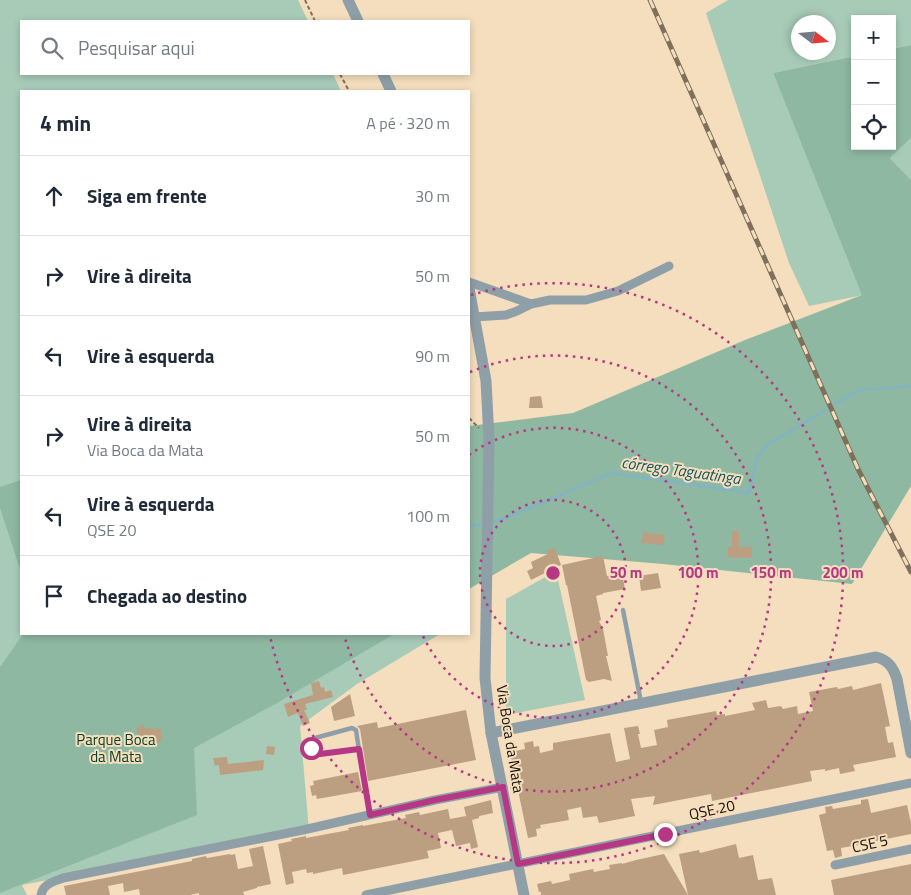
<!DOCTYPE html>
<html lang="pt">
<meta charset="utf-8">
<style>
body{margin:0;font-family:"Titillium Web",sans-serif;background:#f2f2f3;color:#1f2937}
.controls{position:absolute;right:15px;top:15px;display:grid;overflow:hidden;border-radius:0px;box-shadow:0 2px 8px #0003}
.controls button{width:45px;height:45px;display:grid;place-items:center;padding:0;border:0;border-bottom:1px solid #e0e1e3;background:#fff;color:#1f2937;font:25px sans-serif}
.compass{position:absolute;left:791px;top:15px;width:45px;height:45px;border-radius:50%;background:#fff;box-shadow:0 2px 8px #0003;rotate:106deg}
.stop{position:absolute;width:15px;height:15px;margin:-11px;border:4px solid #b63784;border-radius:50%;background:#fff}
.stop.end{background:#b63784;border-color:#fff;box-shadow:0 1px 5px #0008}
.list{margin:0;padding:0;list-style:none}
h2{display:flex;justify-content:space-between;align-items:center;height:65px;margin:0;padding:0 20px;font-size:21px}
h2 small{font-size:16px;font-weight:400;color:#747a83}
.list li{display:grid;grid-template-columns:32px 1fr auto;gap:15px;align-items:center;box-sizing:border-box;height:80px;padding:0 20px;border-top:1px solid #e0e1e3}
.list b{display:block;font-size:19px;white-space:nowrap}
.list p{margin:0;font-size:16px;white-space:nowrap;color:#747a83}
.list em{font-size:16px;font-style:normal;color:#747a83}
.icon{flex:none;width:28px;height:28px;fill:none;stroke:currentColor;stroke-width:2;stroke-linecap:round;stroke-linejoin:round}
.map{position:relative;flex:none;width:911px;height:895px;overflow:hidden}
.search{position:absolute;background:#fff;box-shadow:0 2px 8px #0003;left:20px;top:20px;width:450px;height:55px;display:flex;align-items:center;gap:12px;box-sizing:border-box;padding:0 18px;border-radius:0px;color:#747a83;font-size:19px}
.panel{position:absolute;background:#fff;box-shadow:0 2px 8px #0003;left:20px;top:90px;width:450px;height:545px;border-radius:0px}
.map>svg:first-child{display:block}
.green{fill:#a8cbb8;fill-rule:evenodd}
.forest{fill:#8fb8a2}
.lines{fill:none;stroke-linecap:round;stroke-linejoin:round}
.stream{stroke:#83b4c0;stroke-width:3}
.building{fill:#bc9e80}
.path{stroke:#7f715c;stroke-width:2;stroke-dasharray:4 2.5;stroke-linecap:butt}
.service{stroke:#8f9fa8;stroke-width:4.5}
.minor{stroke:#8f9fa8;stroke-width:9}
.tertiary{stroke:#8f9fa8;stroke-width:11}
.rail-casing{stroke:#7e705b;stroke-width:5}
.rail{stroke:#f4debd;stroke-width:3;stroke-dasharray:9;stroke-linecap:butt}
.route{stroke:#b63784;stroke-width:6}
.ring{fill:none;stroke:#b63784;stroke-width:2.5;stroke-dasharray:2.5 5}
.labels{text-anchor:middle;stroke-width:4;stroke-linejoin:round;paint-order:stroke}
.street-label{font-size:15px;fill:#150e04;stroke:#f4debd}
.park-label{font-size:15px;fill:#0b422c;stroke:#f4debd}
.water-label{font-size:16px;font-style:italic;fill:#0f5662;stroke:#f4debd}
.centre{fill:#b63784;stroke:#f4debd;stroke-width:2.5}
.ring-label{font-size:15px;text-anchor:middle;font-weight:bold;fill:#b63784;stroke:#f4debd;stroke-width:4;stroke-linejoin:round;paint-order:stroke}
</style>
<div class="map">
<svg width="911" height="895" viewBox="0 0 911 895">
<rect width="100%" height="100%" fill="#f4debd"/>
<g class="green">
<polygon points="0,0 298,0 308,21 21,21 21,74 333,74 341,91 21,91 21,634 440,634 357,684 300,726 309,830 22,885 27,895 0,895"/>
<path d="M728 0H911V45L892 49V19H855V56L773 73 863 295 809 306 789 263 706 13ZM798 22H828V52H798Z"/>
<polygon points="911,138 911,180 890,158"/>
<polygon points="556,571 585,700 506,715 506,599"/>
</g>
<g class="forest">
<polygon points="911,45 911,138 890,158 911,180 911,486 852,584 663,564 531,553 469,589 469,426 573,413 745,340 862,295 773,73 855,56 855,146 892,146 892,49"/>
<polygon points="21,480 21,572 0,508 0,487"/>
<polygon points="23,634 394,634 277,703 194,748 197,815 0,893 0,667"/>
</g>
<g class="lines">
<g class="stream">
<polyline points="491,522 506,518 612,473 749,493 757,458 767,445 859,390 911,386"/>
<polyline points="469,527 485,523"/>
</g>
</g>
<g class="building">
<polygon points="541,396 543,408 529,408 530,397"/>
<polygon points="732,531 739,531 739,547 752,547 752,558 728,558 728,547 732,547"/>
<polygon points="644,532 664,535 665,536 663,545 641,543"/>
<polygon points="555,548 561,565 531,580 527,571 533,568 531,562 548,554 546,551"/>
<polygon points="603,556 607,576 622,573 625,589 603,593 603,594 596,596 601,620 599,621 603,629 608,656 606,656 612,681 604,679 589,682 586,680 567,585 566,585 562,565"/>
<polygon points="658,573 661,588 641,591 639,576"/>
<polygon points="319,681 321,688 324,687 325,692 331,690 333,697 305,704 307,710 304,710 310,723 303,726 298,713 288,717 284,704 313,695 311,683"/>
<polygon points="881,683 890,726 885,727 888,743 893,742 896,757 853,765 855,771 840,774 839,768 825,771 825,769 810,771 812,781 712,801 711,794 653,805 655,796 631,799 635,816 599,823 597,816 583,818 581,807 567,810 569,820 540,825 541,828 536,829 537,836 528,838 510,752 525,749 524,743 533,741 534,747 539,746 540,753 553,750 553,743 610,733 616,762 630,759 624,728 638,726 640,734 638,734 641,748 657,745 654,730 668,727 667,720 716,711 717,715 725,714 725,716 755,710 752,703 766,700 768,708 781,706 783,709 797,706 798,714 813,711 809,692 837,687 838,689 852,686 853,690"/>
<polygon points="350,694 355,716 334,721 331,707"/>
<polygon points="466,710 476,760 368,781 360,729 357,726 377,722 378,728"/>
<polygon points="144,725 144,728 161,729 161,740 159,741 160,742 151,743 151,740 137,740 137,726"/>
<polygon points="267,746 275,747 274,755 266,754"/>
<polygon points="227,757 228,764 264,760 263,770 220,775 219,765 215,766 213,758"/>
<polygon points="358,772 362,791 317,799 316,795 312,796 310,786 314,785 313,781"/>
<polygon points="868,799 871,813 907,805 911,823 911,834 876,841 876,842 841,848 842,856 835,858 833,850 827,851 819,815 826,813 825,807 832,806 833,809 861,804 861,800"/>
<polygon points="491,800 493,813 479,816 479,818 472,820 478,847 471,849 470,843 456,846 452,830 438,833 441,848 427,851 429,858 343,875 342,868 313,874 313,872 307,873 306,869 292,872 294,883 286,885 278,844 292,841 291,839 306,836 306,838 349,830 348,828 363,825 363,826 406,818 405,815 419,812 420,815 448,809 450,819 466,816 464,807"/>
<polygon points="736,844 739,858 753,855 758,880 772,878 776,895 688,895 679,854 699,850 700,853"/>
<polygon points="263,846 271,884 257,887 257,888 243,892 244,895 199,895 199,893 190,895 140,895 139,889 124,892 123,883 108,886 110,895 66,895 64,886 192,861 192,859 206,856 207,858 230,854 231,855 235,854 238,869 253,866 249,849"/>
<polygon points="664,854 688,895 541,895 541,892 539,892 537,884 551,881 552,884 570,880 569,874 593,869 594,872 610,869 609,865 622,863 622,864 636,860"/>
<polygon points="911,864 911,895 834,895 831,880"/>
</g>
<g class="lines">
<g class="path">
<polyline points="305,0 315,21"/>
<polyline points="340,74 349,91"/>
<polyline points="469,418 479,428"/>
</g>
<g class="service">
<polyline points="623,610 641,702"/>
<path d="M359 749 320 754 314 752 311 748 312 741 315 738 352 728 356 730C360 758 365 787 370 815"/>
</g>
<g class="minor">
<polyline points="469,282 531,304"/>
<polyline points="474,317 506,315 517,311 531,304 550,300 586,300 618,291 669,266"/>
<polyline points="835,865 911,849"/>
<path d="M41 895C43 884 53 882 63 878L303 830 435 800 503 787"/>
<polyline points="366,895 911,783"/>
</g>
<g class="tertiary">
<polyline points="348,0 358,21"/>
<polyline points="383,74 391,91"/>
<polyline points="469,288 486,381 489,439 485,678 491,733 524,895"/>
<path d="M491 733 876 657C888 660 893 667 897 679L911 753"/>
</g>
<g class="rail-casing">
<polyline id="rail" points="650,0 858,469 911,572"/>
</g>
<use href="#rail" class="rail"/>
</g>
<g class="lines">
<polyline class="route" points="311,748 314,752 320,754 359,749 370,815 435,800 503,787 518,864 665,834"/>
</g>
<g class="ring">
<circle cx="553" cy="573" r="73"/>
<path d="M469 455A145 145 0 1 1 422 634"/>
<path d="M470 372A218 218 0 1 1 344 635"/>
<path d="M471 295A290 290 0 1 1 270 636"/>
</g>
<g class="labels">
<g class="street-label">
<text transform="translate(510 739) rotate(81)" y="5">Via Boca da Mata</text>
<text transform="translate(712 810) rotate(-12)" y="5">QSE 20</text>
<text transform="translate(870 844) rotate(-12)" y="5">CSE 5</text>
</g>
<g class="park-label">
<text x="116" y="745">Parque Boca<tspan x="116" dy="17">da Mata</tspan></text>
</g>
<g class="water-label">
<text transform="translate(681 470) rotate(8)" y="6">córrego Taguatinga</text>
</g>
</g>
<circle cx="553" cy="573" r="8" class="centre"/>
<g class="ring-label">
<text x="626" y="578">50 m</text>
<text x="698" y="578">100 m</text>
<text x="771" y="578">150 m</text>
<text x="843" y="578">200 m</text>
</g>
</svg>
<div class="controls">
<button>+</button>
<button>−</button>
<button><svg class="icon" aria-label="locate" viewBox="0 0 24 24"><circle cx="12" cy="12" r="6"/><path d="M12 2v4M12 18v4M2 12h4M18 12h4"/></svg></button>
</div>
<svg class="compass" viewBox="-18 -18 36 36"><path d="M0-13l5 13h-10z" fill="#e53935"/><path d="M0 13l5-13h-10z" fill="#747a83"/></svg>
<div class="stop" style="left:311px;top:748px"></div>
<div class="stop end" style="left:665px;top:834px"></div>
<div class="search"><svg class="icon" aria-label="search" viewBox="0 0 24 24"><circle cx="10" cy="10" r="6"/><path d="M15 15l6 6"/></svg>Pesquisar aqui</div>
<section class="panel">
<h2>4 min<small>A pé · 320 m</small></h2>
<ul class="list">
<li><svg class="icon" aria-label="ahead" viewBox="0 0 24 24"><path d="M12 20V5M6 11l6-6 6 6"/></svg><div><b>Siga em frente</b></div><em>30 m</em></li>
<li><svg class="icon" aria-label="right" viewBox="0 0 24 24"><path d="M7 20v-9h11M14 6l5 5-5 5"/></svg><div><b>Vire à direita</b></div><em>50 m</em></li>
<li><svg class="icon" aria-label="left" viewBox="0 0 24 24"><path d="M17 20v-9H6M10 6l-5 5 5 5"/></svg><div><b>Vire à esquerda</b></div><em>90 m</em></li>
<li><svg class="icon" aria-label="right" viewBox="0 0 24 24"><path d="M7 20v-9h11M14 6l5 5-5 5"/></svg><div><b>Vire à direita</b><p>Via Boca da Mata</p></div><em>50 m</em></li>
<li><svg class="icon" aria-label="left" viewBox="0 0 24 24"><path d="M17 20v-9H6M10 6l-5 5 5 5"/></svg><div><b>Vire à esquerda</b><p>QSE 20</p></div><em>100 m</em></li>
<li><svg class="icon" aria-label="arrive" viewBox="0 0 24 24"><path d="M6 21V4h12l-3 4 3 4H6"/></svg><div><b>Chegada ao destino</b></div></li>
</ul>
</section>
</div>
